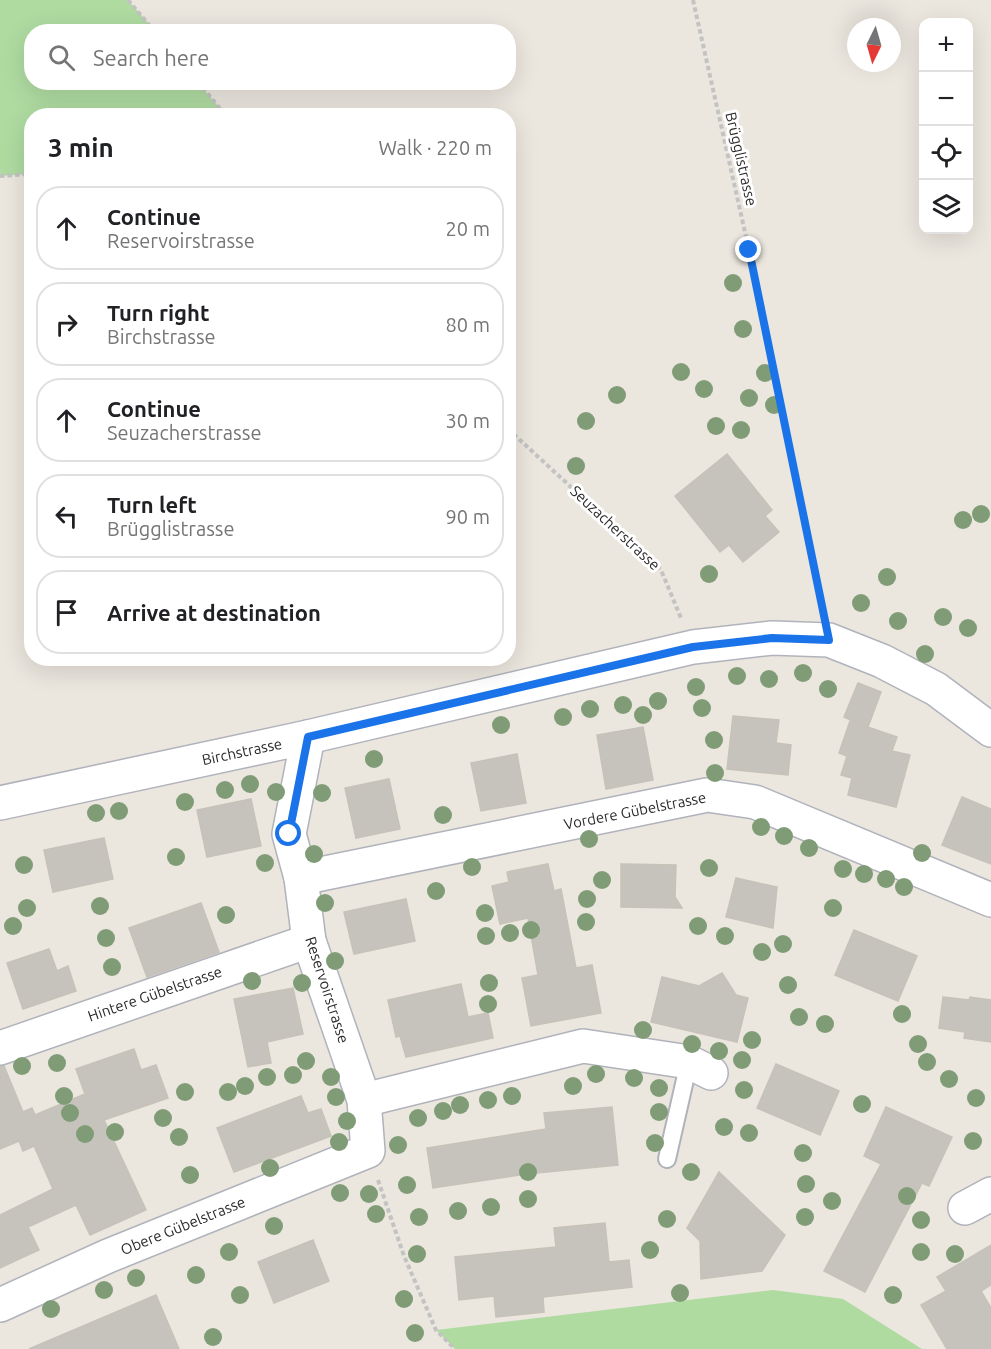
<!DOCTYPE html>
<meta charset="utf-8">
<style>
body{margin:0;font-family:Ubuntu,sans-serif;background:#f2f2f2;color:#202124}
.controls{position:absolute;right:18px;top:18px;display:grid;overflow:hidden;border-radius:12px;box-shadow:0 6px 24px #0002}
.controls button{width:54px;height:54px;display:grid;place-items:center;padding:0;border:0;border-bottom:2px solid #e0e0e0;background:#fff;color:#202124;font:30px sans-serif}
.compass{position:absolute;left:847px;top:18px;width:54px;height:54px;border-radius:50%;background:#fff;box-shadow:0 6px 24px #0002;rotate:185deg}
.stop{position:absolute;width:18px;height:18px;margin:-14px;border:4px solid #1a73e8;border-radius:50%;background:#fff}
.stop.end{background:#1a73e8;border-color:#fff;box-shadow:0 2px 6px #0008}
.list{margin:0;padding:0;list-style:none}
h2{display:flex;justify-content:space-between;align-items:center;height:78px;margin:0;padding:0 24px;font-size:26px}
h2 small{font-size:20px;font-weight:400;color:#757577}
.list li{display:grid;grid-template-columns:39px 1fr auto;gap:18px;align-items:center;box-sizing:border-box;height:84px;margin:0 12px 12px;padding:0 12px;border:2px solid #e0e0e0;border-radius:24px}
.list b{display:block;font-size:22px;white-space:nowrap}
.list p{margin:0;font-size:20px;white-space:nowrap;color:#757577}
.list em{font-size:20px;font-style:normal;color:#757577}
.icon{flex:none;width:33px;height:33px;fill:none;stroke:currentColor;stroke-width:2;stroke-linecap:round;stroke-linejoin:round}
.map{position:relative;flex:none;width:991px;height:1349px;overflow:hidden}
.search{position:absolute;background:#fff;box-shadow:0 6px 24px #0002;left:24px;top:24px;width:492px;height:66px;display:flex;align-items:center;gap:15px;box-sizing:border-box;padding:0 21px;border-radius:24px;color:#757577;font-size:22px}
.panel{position:absolute;background:#fff;box-shadow:0 6px 24px #0002;left:24px;top:108px;width:492px;height:558px;border-radius:24px}
.map>svg:first-child{display:block}
.green{fill:#afdba1}
.building{fill:#c6c3bd;stroke:#c6c2b8;stroke-width:1.5}
.lines{fill:none;stroke-linecap:round;stroke-linejoin:round}
.service-casing{stroke:#b1b3bc;stroke-width:20}
.minor-casing{stroke:#b1b3bc;stroke-width:36}
.path{stroke:#c3c3c3;stroke-width:4;stroke-dasharray:4.5 3;stroke-linecap:butt}
.service{stroke:#fff;stroke-width:16}
.minor{stroke:#fff;stroke-width:33}
.tree{fill:#809c77}
.route{stroke:#1a73e8;stroke-width:8}
.labels{text-anchor:middle;stroke-width:6;stroke-linejoin:round;paint-order:stroke}
.street-label{font-size:15px;fill:#2a2a2a;stroke:#fff}
</style>
<div class="map">
<svg width="991" height="1349" viewBox="0 0 991 1349">
<rect width="100%" height="100%" fill="#ebe6de"/>
<g class="green">
<polygon points="0,0 128,0 155,31 32,32 32,82 198,83 226,115 32,116 31,174 0,176"/>
<polygon points="773,1290 843,1299 922,1349 455,1349 436,1330"/>
</g>
<g class="building">
<polygon points="727,454 772,510 765,516 779,532 743,562 729,545 720,552 675,496"/>
<polygon points="858,683 881,692 868,727 844,717"/>
<polygon points="733,716 779,720 776,743 791,745 788,775 727,769"/>
<polygon points="850,721 897,737 892,751 910,755 896,807 848,795 852,778 841,775 847,756 839,753"/>
<polygon points="643,727 653,780 606,789 597,735"/>
<polygon points="517,754 526,803 481,811 471,763"/>
<polygon points="389,779 400,829 356,838 345,788"/>
<polygon points="962,797 991,809 991,864 942,845"/>
<polygon points="251,799 261,846 207,857 197,810"/>
<polygon points="104,838 113,879 53,892 44,850"/>
<polygon points="548,864 554,891 561,889 576,968 592,965 601,1013 531,1026 522,978 538,975 528,918 500,924 492,886 509,882 507,872"/>
<polygon points="621,864 676,865 675,897 682,908 621,907"/>
<polygon points="736,878 777,887 773,928 726,917"/>
<polygon points="406,899 415,941 354,954 344,912"/>
<polygon points="201,903 219,952 147,977 129,928"/>
<polygon points="854,930 917,956 898,1001 835,975"/>
<polygon points="49,949 57,971 68,966 76,991 23,1009 7,963"/>
<polygon points="722,973 736,995 748,998 737,1042 651,1022 662,977 699,986"/>
<polygon points="461,984 468,1017 488,1013 493,1038 406,1057 400,1036 396,1037 388,1000"/>
<polygon points="293,988 303,1034 267,1042 271,1063 248,1067 234,999"/>
<polygon points="943,997 969,1000 970,997 991,1000 991,1042 964,1038 965,1032 939,1028"/>
<polygon points="134,1049 141,1070 156,1065 168,1098 104,1120 146,1210 90,1235 76,1205 28,1227 39,1250 0,1268 0,1215 53,1189 34,1146 23,1151 19,1141 0,1149 0,1066 4,1066 23,1112 32,1108 35,1115 85,1094 76,1069"/>
<polygon points="776,1064 839,1091 820,1135 757,1108"/>
<polygon points="301,1096 308,1113 321,1109 331,1136 234,1172 217,1128"/>
<polygon points="612,1107 618,1165 526,1174 433,1188 427,1148 546,1129 544,1113"/>
<polygon points="886,1107 952,1137 929,1186 922,1183 865,1292 824,1271 881,1164 864,1156"/>
<polygon points="719,1172 785,1235 762,1271 701,1279 700,1241 687,1228"/>
<polygon points="605,1223 609,1262 629,1260 632,1287 543,1297 544,1312 496,1317 494,1296 459,1300 455,1257 556,1247 554,1228"/>
<polygon points="313,1240 329,1281 274,1303 258,1262"/>
<polygon points="991,1245 991,1285 981,1291 991,1308 991,1349 947,1349 921,1305 946,1291 937,1277"/>
<polygon points="156,1295 179,1349 29,1349"/>
</g>
<g class="lines">
<g class="service-casing">
<polyline id="service" points="667,1159 689,1062"/>
</g>
<g class="minor-casing">
<g id="minor">
<polyline points="0,803 308,737 693,647 772,638 829,640 882,661 936,689 991,730"/>
<polyline points="301,878 707,795 755,802 991,900"/>
<polyline points="0,1048 309,941"/>
<polyline points="364,1100 583,1046 689,1062 711,1073"/>
<polyline points="965,1208 991,1194"/>
<polyline points="0,1305 108,1256 368,1151 364,1100 309,941 301,878 289,834 308,737"/>
</g>
</g>
<g class="path">
<polyline points="128,0 155,32"/>
<polyline points="693,0 749,250 823,607"/>
<polyline points="198,82 226,116"/>
<polyline points="0,176 32,174"/>
<polyline points="508,429 661,570 681,618"/>
<polyline points="378,1180 404,1256 436,1330 455,1349"/>
</g>
<use href="#service" class="service"/>
<use href="#minor" class="minor"/>
</g>
<g class="tree">
<circle cx="733" cy="283" r="9"/>
<circle cx="743" cy="329" r="9"/>
<circle cx="681" cy="372" r="9"/>
<circle cx="765" cy="373" r="9"/>
<circle cx="704" cy="389" r="9"/>
<circle cx="617" cy="395" r="9"/>
<circle cx="749" cy="398" r="9"/>
<circle cx="774" cy="405" r="9"/>
<circle cx="586" cy="421" r="9"/>
<circle cx="716" cy="426" r="9"/>
<circle cx="741" cy="430" r="9"/>
<circle cx="576" cy="466" r="9"/>
<circle cx="981" cy="514" r="9"/>
<circle cx="963" cy="520" r="9"/>
<circle cx="709" cy="574" r="9"/>
<circle cx="887" cy="577" r="9"/>
<circle cx="861" cy="603" r="9"/>
<circle cx="943" cy="617" r="9"/>
<circle cx="898" cy="621" r="9"/>
<circle cx="968" cy="628" r="9"/>
<circle cx="925" cy="654" r="9"/>
<circle cx="803" cy="673" r="9"/>
<circle cx="737" cy="676" r="9"/>
<circle cx="769" cy="679" r="9"/>
<circle cx="696" cy="687" r="9"/>
<circle cx="828" cy="689" r="9"/>
<circle cx="658" cy="701" r="9"/>
<circle cx="623" cy="705" r="9"/>
<circle cx="702" cy="708" r="9"/>
<circle cx="590" cy="709" r="9"/>
<circle cx="643" cy="715" r="9"/>
<circle cx="563" cy="717" r="9"/>
<circle cx="501" cy="725" r="9"/>
<circle cx="714" cy="740" r="9"/>
<circle cx="374" cy="759" r="9"/>
<circle cx="715" cy="773" r="9"/>
<circle cx="250" cy="784" r="9"/>
<circle cx="225" cy="790" r="9"/>
<circle cx="276" cy="792" r="9"/>
<circle cx="322" cy="793" r="9"/>
<circle cx="185" cy="802" r="9"/>
<circle cx="119" cy="811" r="9"/>
<circle cx="96" cy="813" r="9"/>
<circle cx="443" cy="815" r="9"/>
<circle cx="761" cy="827" r="9"/>
<circle cx="784" cy="836" r="9"/>
<circle cx="589" cy="839" r="9"/>
<circle cx="809" cy="848" r="9"/>
<circle cx="922" cy="853" r="9"/>
<circle cx="314" cy="854" r="9"/>
<circle cx="176" cy="857" r="9"/>
<circle cx="265" cy="863" r="9"/>
<circle cx="24" cy="865" r="9"/>
<circle cx="472" cy="867" r="9"/>
<circle cx="709" cy="868" r="9"/>
<circle cx="843" cy="869" r="9"/>
<circle cx="864" cy="874" r="9"/>
<circle cx="886" cy="879" r="9"/>
<circle cx="602" cy="880" r="9"/>
<circle cx="904" cy="887" r="9"/>
<circle cx="436" cy="891" r="9"/>
<circle cx="587" cy="899" r="9"/>
<circle cx="325" cy="903" r="9"/>
<circle cx="100" cy="906" r="9"/>
<circle cx="27" cy="908" r="9"/>
<circle cx="833" cy="908" r="9"/>
<circle cx="485" cy="913" r="9"/>
<circle cx="226" cy="915" r="9"/>
<circle cx="586" cy="922" r="9"/>
<circle cx="13" cy="926" r="9"/>
<circle cx="698" cy="926" r="9"/>
<circle cx="531" cy="930" r="9"/>
<circle cx="510" cy="933" r="9"/>
<circle cx="486" cy="936" r="9"/>
<circle cx="725" cy="936" r="9"/>
<circle cx="106" cy="938" r="9"/>
<circle cx="783" cy="944" r="9"/>
<circle cx="762" cy="952" r="9"/>
<circle cx="335" cy="961" r="9"/>
<circle cx="112" cy="967" r="9"/>
<circle cx="252" cy="981" r="9"/>
<circle cx="302" cy="983" r="9"/>
<circle cx="489" cy="983" r="9"/>
<circle cx="788" cy="985" r="9"/>
<circle cx="488" cy="1004" r="9"/>
<circle cx="902" cy="1014" r="9"/>
<circle cx="799" cy="1017" r="9"/>
<circle cx="825" cy="1024" r="9"/>
<circle cx="643" cy="1030" r="9"/>
<circle cx="752" cy="1040" r="9"/>
<circle cx="692" cy="1044" r="9"/>
<circle cx="918" cy="1044" r="9"/>
<circle cx="719" cy="1051" r="9"/>
<circle cx="742" cy="1060" r="9"/>
<circle cx="306" cy="1061" r="9"/>
<circle cx="927" cy="1062" r="9"/>
<circle cx="57" cy="1063" r="9"/>
<circle cx="22" cy="1066" r="9"/>
<circle cx="596" cy="1074" r="9"/>
<circle cx="293" cy="1075" r="9"/>
<circle cx="267" cy="1077" r="9"/>
<circle cx="331" cy="1077" r="9"/>
<circle cx="634" cy="1078" r="9"/>
<circle cx="949" cy="1079" r="9"/>
<circle cx="245" cy="1086" r="9"/>
<circle cx="573" cy="1086" r="9"/>
<circle cx="659" cy="1088" r="9"/>
<circle cx="744" cy="1090" r="9"/>
<circle cx="185" cy="1092" r="9"/>
<circle cx="228" cy="1092" r="9"/>
<circle cx="64" cy="1096" r="9"/>
<circle cx="512" cy="1096" r="9"/>
<circle cx="336" cy="1097" r="9"/>
<circle cx="976" cy="1098" r="9"/>
<circle cx="488" cy="1100" r="9"/>
<circle cx="862" cy="1104" r="9"/>
<circle cx="460" cy="1105" r="9"/>
<circle cx="443" cy="1111" r="9"/>
<circle cx="659" cy="1112" r="9"/>
<circle cx="70" cy="1113" r="9"/>
<circle cx="163" cy="1118" r="9"/>
<circle cx="418" cy="1118" r="9"/>
<circle cx="347" cy="1121" r="9"/>
<circle cx="724" cy="1127" r="9"/>
<circle cx="115" cy="1132" r="9"/>
<circle cx="749" cy="1133" r="9"/>
<circle cx="85" cy="1134" r="9"/>
<circle cx="179" cy="1137" r="9"/>
<circle cx="973" cy="1141" r="9"/>
<circle cx="339" cy="1142" r="9"/>
<circle cx="655" cy="1143" r="9"/>
<circle cx="398" cy="1145" r="9"/>
<circle cx="803" cy="1153" r="9"/>
<circle cx="270" cy="1168" r="9"/>
<circle cx="528" cy="1172" r="9"/>
<circle cx="691" cy="1172" r="9"/>
<circle cx="190" cy="1175" r="9"/>
<circle cx="806" cy="1184" r="9"/>
<circle cx="407" cy="1185" r="9"/>
<circle cx="340" cy="1193" r="9"/>
<circle cx="369" cy="1194" r="9"/>
<circle cx="907" cy="1196" r="9"/>
<circle cx="528" cy="1199" r="9"/>
<circle cx="832" cy="1201" r="9"/>
<circle cx="491" cy="1207" r="9"/>
<circle cx="458" cy="1211" r="9"/>
<circle cx="376" cy="1214" r="9"/>
<circle cx="419" cy="1217" r="9"/>
<circle cx="805" cy="1217" r="9"/>
<circle cx="667" cy="1219" r="9"/>
<circle cx="921" cy="1220" r="9"/>
<circle cx="274" cy="1226" r="9"/>
<circle cx="650" cy="1250" r="9"/>
<circle cx="229" cy="1252" r="9"/>
<circle cx="921" cy="1252" r="9"/>
<circle cx="417" cy="1254" r="9"/>
<circle cx="955" cy="1254" r="9"/>
<circle cx="196" cy="1275" r="9"/>
<circle cx="136" cy="1278" r="9"/>
<circle cx="104" cy="1290" r="9"/>
<circle cx="680" cy="1293" r="9"/>
<circle cx="240" cy="1295" r="9"/>
<circle cx="893" cy="1295" r="9"/>
<circle cx="404" cy="1299" r="9"/>
<circle cx="51" cy="1309" r="9"/>
<circle cx="415" cy="1333" r="9"/>
<circle cx="213" cy="1337" r="9"/>
</g>
<g class="lines">
<polyline class="route" points="289,834 308,737 693,647 772,638 829,640 749,250"/>
</g>
<g class="labels">
<g class="street-label">
<text transform="translate(741 159) rotate(77)" y="5">Brügglistrasse</text>
<text transform="translate(615 528) rotate(43)" y="5">Seuzacherstrasse</text>
<text transform="translate(242 752) rotate(-12)" y="5">Birchstrasse</text>
<text transform="translate(635 811) rotate(-11)" y="5">Vordere Gübelstrasse</text>
<text transform="translate(327 990) rotate(72)" y="5">Reservoirstrasse</text>
<text transform="translate(155 994) rotate(-19)" y="5">Hintere Gübelstrasse</text>
<text transform="translate(183 1226) rotate(-22)" y="5">Obere Gübelstrasse</text>
</g>
</g>
</svg>
<div class="controls">
<button>+</button>
<button>−</button>
<button><svg class="icon" aria-label="locate" viewBox="0 0 24 24"><circle cx="12" cy="12" r="6"/><path d="M12 2v4M12 18v4M2 12h4M18 12h4"/></svg></button>
<button><svg class="icon" aria-label="layers" viewBox="0 0 24 24"><path d="M12 4l9 5-9 5-9-5zM3 14l9 5 9-5"/></svg></button>
</div>
<svg class="compass" viewBox="-18 -18 36 36"><path d="M0-13l5 13h-10z" fill="#e53935"/><path d="M0 13l5-13h-10z" fill="#757577"/></svg>
<div class="stop" style="left:289px;top:834px"></div>
<div class="stop end" style="left:749px;top:250px"></div>
<div class="search"><svg class="icon" aria-label="search" viewBox="0 0 24 24"><circle cx="10" cy="10" r="6"/><path d="M15 15l6 6"/></svg>Search here</div>
<section class="panel">
<h2>3 min<small>Walk · 220 m</small></h2>
<ul class="list">
<li><svg class="icon" aria-label="ahead" viewBox="0 0 24 24"><path d="M12 20V5M6 11l6-6 6 6"/></svg><div><b>Continue</b><p>Reservoirstrasse</p></div><em>20 m</em></li>
<li><svg class="icon" aria-label="right" viewBox="0 0 24 24"><path d="M7 20v-9h11M14 6l5 5-5 5"/></svg><div><b>Turn right</b><p>Birchstrasse</p></div><em>80 m</em></li>
<li><svg class="icon" aria-label="ahead" viewBox="0 0 24 24"><path d="M12 20V5M6 11l6-6 6 6"/></svg><div><b>Continue</b><p>Seuzacherstrasse</p></div><em>30 m</em></li>
<li><svg class="icon" aria-label="left" viewBox="0 0 24 24"><path d="M17 20v-9H6M10 6l-5 5 5 5"/></svg><div><b>Turn left</b><p>Brügglistrasse</p></div><em>90 m</em></li>
<li><svg class="icon" aria-label="arrive" viewBox="0 0 24 24"><path d="M6 21V4h12l-3 4 3 4H6"/></svg><div><b>Arrive at destination</b></div></li>
</ul>
</section>
</div>
